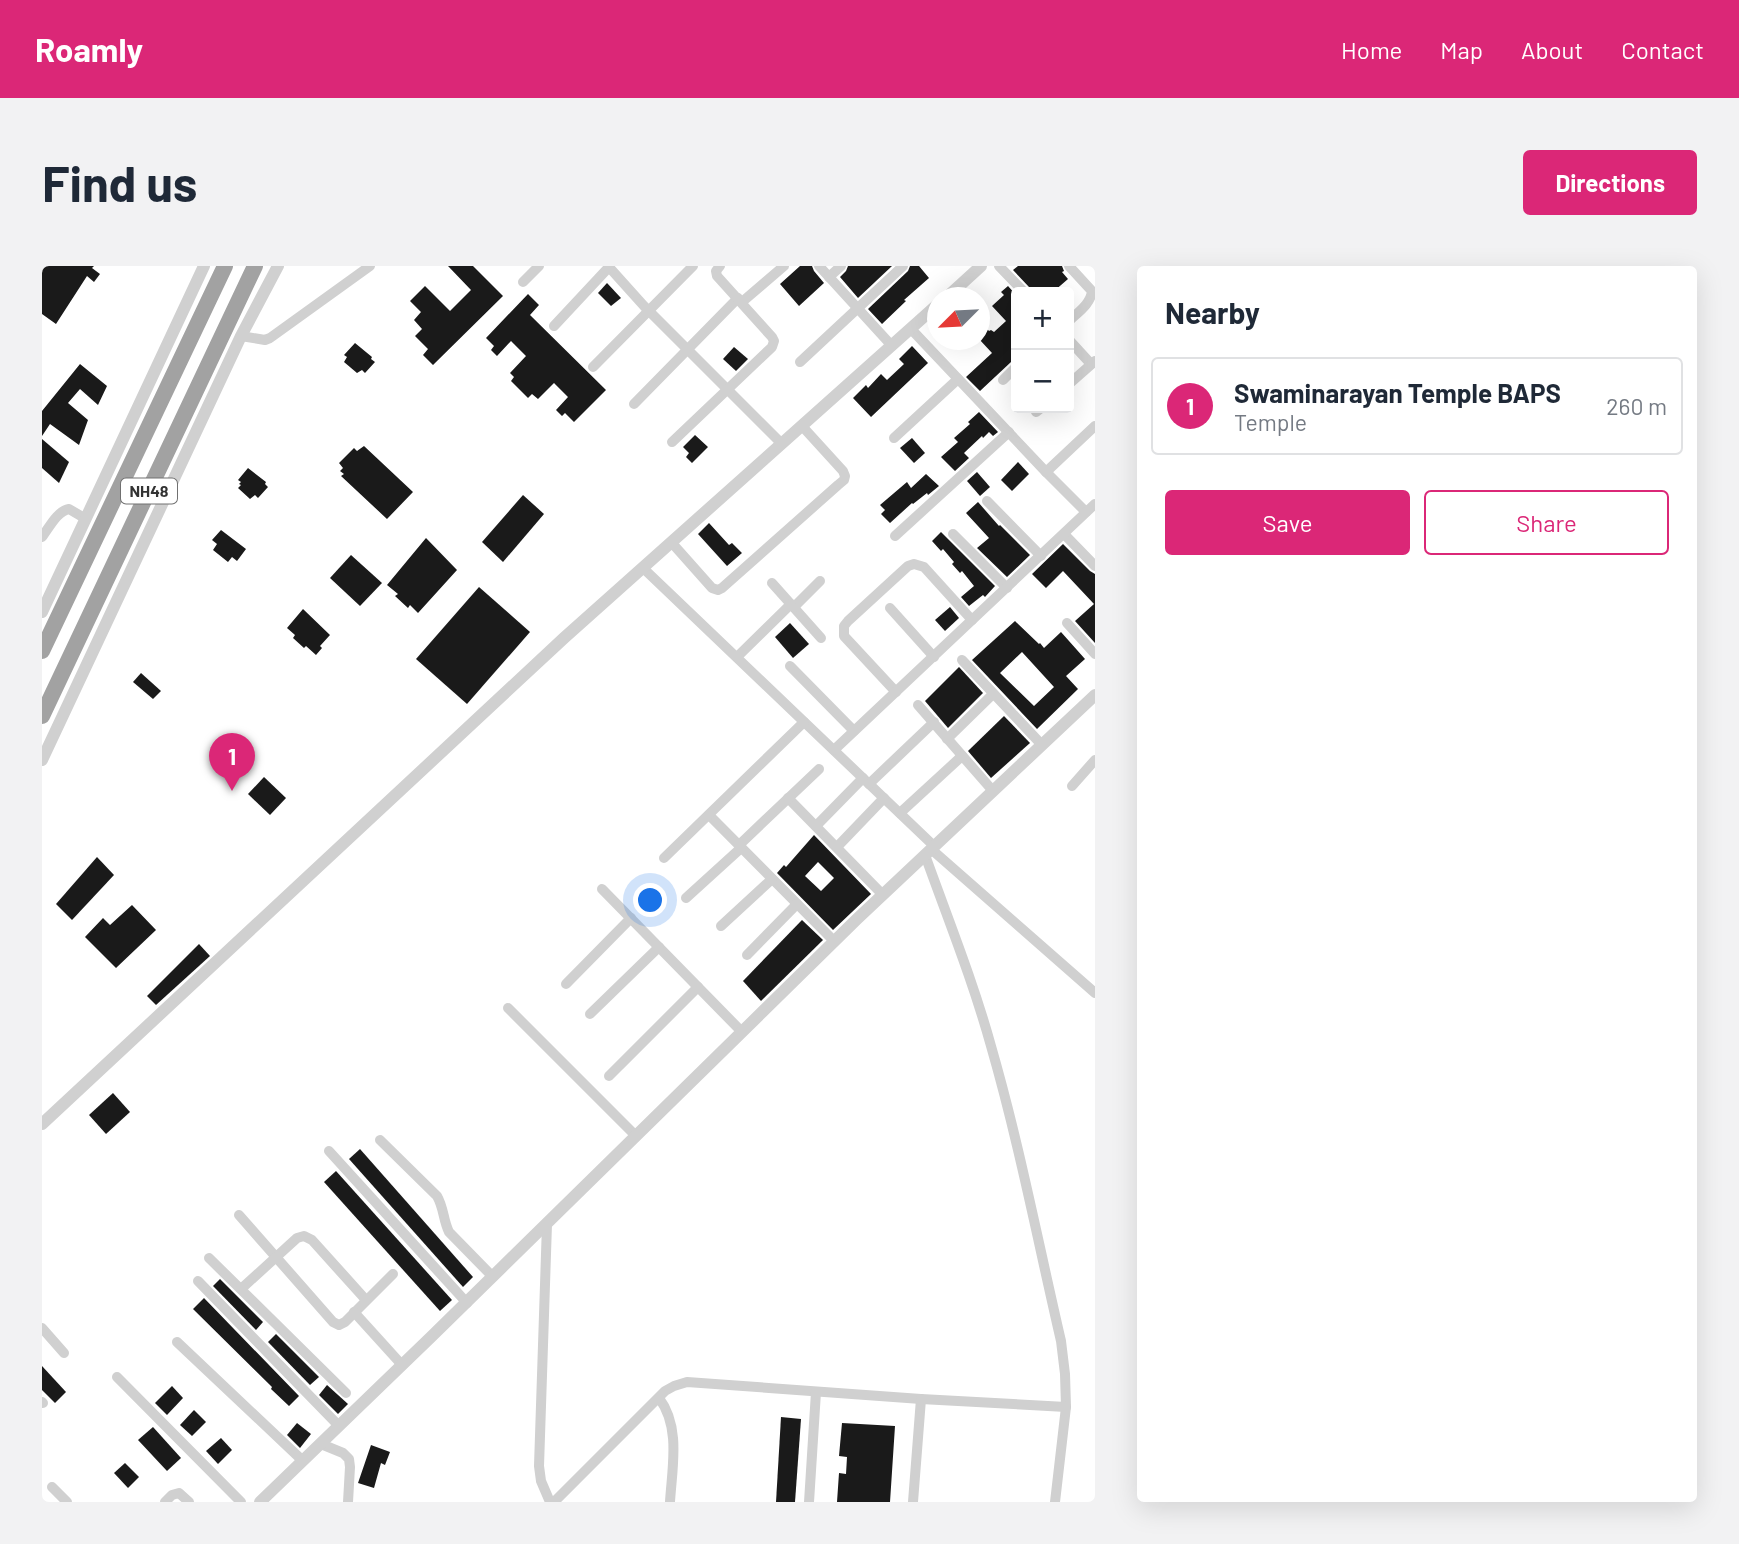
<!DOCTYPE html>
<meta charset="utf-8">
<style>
body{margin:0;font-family:Barlow,sans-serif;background:#f2f2f3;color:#1f2937}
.controls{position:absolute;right:21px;top:21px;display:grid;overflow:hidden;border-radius:7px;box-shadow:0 7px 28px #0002}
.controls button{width:63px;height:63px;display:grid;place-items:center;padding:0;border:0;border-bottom:2px solid #e0e1e3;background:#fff;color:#1f2937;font:35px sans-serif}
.compass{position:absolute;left:885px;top:21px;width:63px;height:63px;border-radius:50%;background:#fff;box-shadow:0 7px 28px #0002;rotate:246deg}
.you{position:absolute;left:609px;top:635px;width:24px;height:24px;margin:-18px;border:5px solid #fff;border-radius:50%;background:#1a73e8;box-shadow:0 0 0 10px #1a73e833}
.badge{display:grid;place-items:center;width:46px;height:46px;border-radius:50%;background:#db2777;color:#fff;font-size:23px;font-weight:700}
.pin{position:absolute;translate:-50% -58px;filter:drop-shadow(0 2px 4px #0008)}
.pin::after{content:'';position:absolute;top:37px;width:24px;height:21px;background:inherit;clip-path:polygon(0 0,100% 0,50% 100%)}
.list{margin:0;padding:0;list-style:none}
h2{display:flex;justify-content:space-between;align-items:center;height:91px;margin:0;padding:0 28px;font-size:30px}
h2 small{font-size:23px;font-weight:400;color:#747a83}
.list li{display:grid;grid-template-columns:46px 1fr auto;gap:21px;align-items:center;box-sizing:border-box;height:98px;margin:0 14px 14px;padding:0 14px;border:2px solid #e0e1e3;border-radius:7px}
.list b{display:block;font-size:26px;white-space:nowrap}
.list p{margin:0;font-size:23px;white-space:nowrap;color:#747a83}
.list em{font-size:23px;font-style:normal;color:#747a83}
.actions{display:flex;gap:14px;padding:21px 28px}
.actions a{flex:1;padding:16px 0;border:2px solid #db2777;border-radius:7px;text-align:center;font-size:24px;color:#db2777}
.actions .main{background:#db2777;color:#fff}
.map{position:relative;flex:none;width:1053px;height:1236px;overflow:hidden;border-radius:7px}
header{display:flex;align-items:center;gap:42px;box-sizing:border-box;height:98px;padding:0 35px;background:#db2777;color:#fff}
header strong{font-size:33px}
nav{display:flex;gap:38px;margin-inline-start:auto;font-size:24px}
.intro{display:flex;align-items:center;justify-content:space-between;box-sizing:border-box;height:168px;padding:0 42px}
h1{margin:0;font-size:49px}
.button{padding:18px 32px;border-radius:7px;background:#db2777;color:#fff;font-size:24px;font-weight:700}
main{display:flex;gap:42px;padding:0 42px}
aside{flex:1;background:#fff;border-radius:7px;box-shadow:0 7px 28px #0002}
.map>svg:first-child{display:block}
.building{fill:#1a1a1a;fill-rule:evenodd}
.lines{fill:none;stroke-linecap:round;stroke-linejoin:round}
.minor{stroke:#d0d0d0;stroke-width:10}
.tertiary{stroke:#d0d0d0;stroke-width:12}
.trunk{stroke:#a2a2a2;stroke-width:16}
.labels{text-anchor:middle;stroke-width:7;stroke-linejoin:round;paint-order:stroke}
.shield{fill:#fff;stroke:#707070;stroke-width:2}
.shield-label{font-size:16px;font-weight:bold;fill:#333}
</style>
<header>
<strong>Roamly</strong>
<nav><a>Home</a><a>Map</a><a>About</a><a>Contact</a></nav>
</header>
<div class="intro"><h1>Find us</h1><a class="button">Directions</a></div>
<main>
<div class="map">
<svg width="1053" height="1236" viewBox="0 0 1053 1236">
<rect width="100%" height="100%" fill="#fff"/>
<g class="building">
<polygon points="0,0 52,0 50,2 58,8 52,16 45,10 14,58 0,48"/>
<polygon points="406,0 431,0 461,30 391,99 381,89 386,83 373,70 380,63 372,54 379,46 368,35 383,20 408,45 429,24"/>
<polygon points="758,0 770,0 772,5 782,17 757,40 738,18"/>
<polygon points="806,0 850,0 816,32 798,11 804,5"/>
<polygon points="868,0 877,0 887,12 862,34 864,35 840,58 826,43 866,5"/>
<polygon points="976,0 1020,0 1022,5 1020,6 1026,13 1011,26 989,26 987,21 971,4"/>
<polygon points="565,17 579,32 569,40 556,27"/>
<polygon points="966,20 974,29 974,94 969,96 938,125 924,111 950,87 937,73 937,54 947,65 949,64 952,66 964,55 950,40 962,29 959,26"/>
<polygon points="486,28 497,39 488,49 564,124 532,156 523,147 520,150 514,144 526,131 512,117 496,133 490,128 486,132 469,115 472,111 468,107 484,90 469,75 455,90 449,84 452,80 444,72"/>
<polygon points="313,77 330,91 329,93 333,96 323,107 320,104 315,107 302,96 305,91 302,89"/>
<polygon points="870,80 886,97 829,151 811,132 824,119 826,122 839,108 845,114 862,98 857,93"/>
<polygon points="692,81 706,93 694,105 681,93"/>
<polygon points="38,98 65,120 56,139 38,123 26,137 46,154 37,179 8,158 0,170 0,145"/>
<polygon points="937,146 956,166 951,170 947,166 941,172 940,170 922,187 927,192 913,205 899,191 916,176 912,172 928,158 926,156"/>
<polygon points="653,169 666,181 650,197 644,191 647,187 641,181"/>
<polygon points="870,172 883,187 872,197 858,182"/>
<polygon points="0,173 27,196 17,217 0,202"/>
<polygon points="322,180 371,226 345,253 299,210 302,208 298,205 301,202 297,197 312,182 315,185"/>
<polygon points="976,196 987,208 970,225 959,214"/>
<polygon points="206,202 224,216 223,218 226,221 216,232 213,229 208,233 196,222 199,219 197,218 199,216 196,214"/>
<polygon points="935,206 948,221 938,230 925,215"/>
<polygon points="884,208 897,220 886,229 885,227 871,238 870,237 848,257 839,248 843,244 838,239 865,216 869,222"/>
<polygon points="481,229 502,248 461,296 440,276"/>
<polygon points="936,236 957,260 958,259 988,289 965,311 935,282 947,272 924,247"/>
<polygon points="667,257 687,279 690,277 700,287 685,300 656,268"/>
<polygon points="179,264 204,283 195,295 190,291 186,296 171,284 175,278 170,274"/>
<polygon points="899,266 953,320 943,331 941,329 927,340 919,331 932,320 920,305 918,307 910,298 912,296 901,283 899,285 890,275"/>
<polygon points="384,272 415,304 376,347 368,339 366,342 353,330 356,328 345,319"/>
<polygon points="1021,278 1048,305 1053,308 1053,377 1033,355 1052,338 1021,305 1004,322 990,308"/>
<polygon points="309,289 340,317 318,340 288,312"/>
<polygon points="437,321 488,366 425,438 374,393"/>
<polygon points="908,341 917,352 903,365 893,354"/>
<polygon points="261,343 288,369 278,380 280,382 274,389 264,380 262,382 251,372 253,369 245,362"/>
<path d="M973 355 997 378 998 377 1002 382 1019 366 1043 393 1024 410 1036 423 995 463 930 394ZM980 386 1012 421 992 440 958 407Z"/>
<polygon points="748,357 767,378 751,392 733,371"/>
<polygon points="917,401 941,427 906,462 883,435"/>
<polygon points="99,407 119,425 111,433 91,416"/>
<polygon points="962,450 988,477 949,512 926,485"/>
<polygon points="222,511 244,532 228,549 206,528"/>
<path d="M772 569 829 628 791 664 735 607 742 599 744 601ZM776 596 792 612 779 625 763 610Z"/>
<polygon points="55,591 72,609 30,654 14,638"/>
<polygon points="90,639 114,664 74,702 43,671 61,652 68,659"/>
<polygon points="760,654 781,674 719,735 701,715"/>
<polygon points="157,678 168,690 114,739 105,730"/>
<polygon points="71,827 88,846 64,868 47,849"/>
<polygon points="318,883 431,1011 421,1021 307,893"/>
<polygon points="294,905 410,1034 398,1045 282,916"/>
<polygon points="178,1013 221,1056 214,1064 171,1020"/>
<polygon points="162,1032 257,1130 247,1140 229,1123 230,1121 151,1043"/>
<polygon points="234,1068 277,1111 268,1119 226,1076"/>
<polygon points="0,1100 24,1126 13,1137 0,1124"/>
<polygon points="285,1119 306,1138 296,1148 277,1129"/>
<polygon points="130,1120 141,1132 125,1149 113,1137"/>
<polygon points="152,1144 164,1156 150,1170 138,1159"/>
<polygon points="739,1151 759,1153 753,1236 734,1236"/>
<polygon points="255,1157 269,1168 258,1182 245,1169"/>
<polygon points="800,1157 853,1160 848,1236 795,1236 797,1207 804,1208 805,1191 797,1190"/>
<polygon points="111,1161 139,1192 125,1205 96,1174"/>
<polygon points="179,1172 190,1184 176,1198 164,1185"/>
<polygon points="329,1179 348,1186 343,1199 339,1197 332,1222 316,1217"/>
<polygon points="83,1197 97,1211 86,1222 72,1207"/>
</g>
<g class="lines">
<g class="minor">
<polyline points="566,0 602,40 740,178"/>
<polyline points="777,0 850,80"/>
<polyline points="957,0 982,26"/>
<path d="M1027 0 1050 25C1049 38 1035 47 1027 55"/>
<polyline points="787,11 799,0"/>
<polyline points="481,16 497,0"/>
<polyline points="700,36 742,0"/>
<polyline points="512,60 567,1"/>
<polyline points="869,63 1004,206 1044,246"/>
<polyline points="199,70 223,74 228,72 328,0"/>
<polyline points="1027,74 1049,98"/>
<polyline points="758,96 861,0"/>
<polyline points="551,101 651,0"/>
<polyline points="961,114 974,101"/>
<polyline points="1027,118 1053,95"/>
<polyline points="592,138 696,32"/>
<polyline points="994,146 999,142"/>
<polyline points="852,172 916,113"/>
<polyline points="630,176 730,81 732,75 730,71 675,10 674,5 678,0"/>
<polyline points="1004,206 1053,160"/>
<polyline points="945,235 999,290"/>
<polyline points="911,268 965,322"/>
<polyline points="1022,268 1053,300"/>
<polyline points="853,270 967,166"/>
<path d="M0 271C7 262 15 245 27 243L44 253"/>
<polyline points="630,277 670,322 676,324 680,322 796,219 802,214 803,210 801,205 760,160"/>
<polyline points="601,302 892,580"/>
<polyline points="730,317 779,372"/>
<polyline points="752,341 778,315"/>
<polyline points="848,342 892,391"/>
<polyline points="1025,357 1053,388"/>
<polyline points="695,391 749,338"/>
<polyline points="920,394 1000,479"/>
<polyline points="748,400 812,465"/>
<polyline points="854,426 802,370 802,360 806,355 866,300 872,298 882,301 930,354"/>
<polyline points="876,439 951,525"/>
<polyline points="905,473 951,428"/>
<polyline points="792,484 1053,238"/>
<polyline points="827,518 892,456"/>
<polyline points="1030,520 1053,494"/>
<polyline points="746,532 841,629"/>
<polyline points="858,547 920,490"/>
<polyline points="667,549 792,675"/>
<polyline points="774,560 821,512"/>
<polyline points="697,579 777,503"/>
<polyline points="795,581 842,532"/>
<polyline points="889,583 1053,727"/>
<path d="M883 589C906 653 931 715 949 780 977 877 996 976 1019 1075L1023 1108 1024 1141 1013 1236"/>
<polyline points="622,592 762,456"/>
<polyline points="560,623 700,766"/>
<polyline points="644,632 699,582"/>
<polyline points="679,660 730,613"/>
<polyline points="705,689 755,638"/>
<polyline points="524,718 589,652"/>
<polyline points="466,742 594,870"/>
<polyline points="548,748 617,681"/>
<polyline points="567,810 656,721"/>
<path d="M338 874 395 930C402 942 401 954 407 966L451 1011"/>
<polyline points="287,885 425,1037"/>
<polyline points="197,949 291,1056 297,1059 303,1056 351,1008"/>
<polyline points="505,958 497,1200 499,1215 508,1236"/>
<polyline points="167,992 304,1127"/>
<polyline points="156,1015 297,1160"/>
<polyline points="199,1023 255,972 262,970 270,974 324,1034"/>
<polyline points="312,1046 360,1099"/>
<polyline points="0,1062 22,1087"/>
<polyline points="135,1076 261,1195"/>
<polyline points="75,1111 199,1236"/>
<path d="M617 1132C639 1161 630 1202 628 1236"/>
<polyline points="0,1136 1,1137"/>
<polyline points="279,1178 301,1187 307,1193 308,1201 306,1236"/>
<polyline points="10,1221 25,1236"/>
<polyline points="123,1236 130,1229 137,1227 147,1236"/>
<polyline points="512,1236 623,1125 632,1120 645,1116 879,1133 1024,1141"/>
<polyline points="767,1236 774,1126"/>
<polyline points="871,1236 879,1133"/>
</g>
<g class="tertiary">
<polyline points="904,32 939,0"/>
<polyline points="0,346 162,0"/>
<polyline points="0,494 199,70 236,0"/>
<polyline points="0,858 522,372 895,39"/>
<polyline points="218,1236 390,1070 815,653 1053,429"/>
</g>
<g class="trunk">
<polyline points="0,385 183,0"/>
<polyline points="0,450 213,0"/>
</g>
</g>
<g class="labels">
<rect class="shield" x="79" y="212.5" width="56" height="25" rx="5"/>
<g class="shield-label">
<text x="107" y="231">NH48</text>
</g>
</g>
</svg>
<div class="controls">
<button>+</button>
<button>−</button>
</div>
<svg class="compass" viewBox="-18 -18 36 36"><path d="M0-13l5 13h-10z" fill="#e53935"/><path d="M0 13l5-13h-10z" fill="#747a83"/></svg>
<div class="you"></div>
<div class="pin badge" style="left:190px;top:525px">1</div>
</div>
<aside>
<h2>Nearby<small></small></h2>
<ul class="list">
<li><span class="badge">1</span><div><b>Swaminarayan Temple BAPS</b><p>Temple</p></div><em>260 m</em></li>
</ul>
<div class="actions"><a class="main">Save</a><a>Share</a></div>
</aside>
</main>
